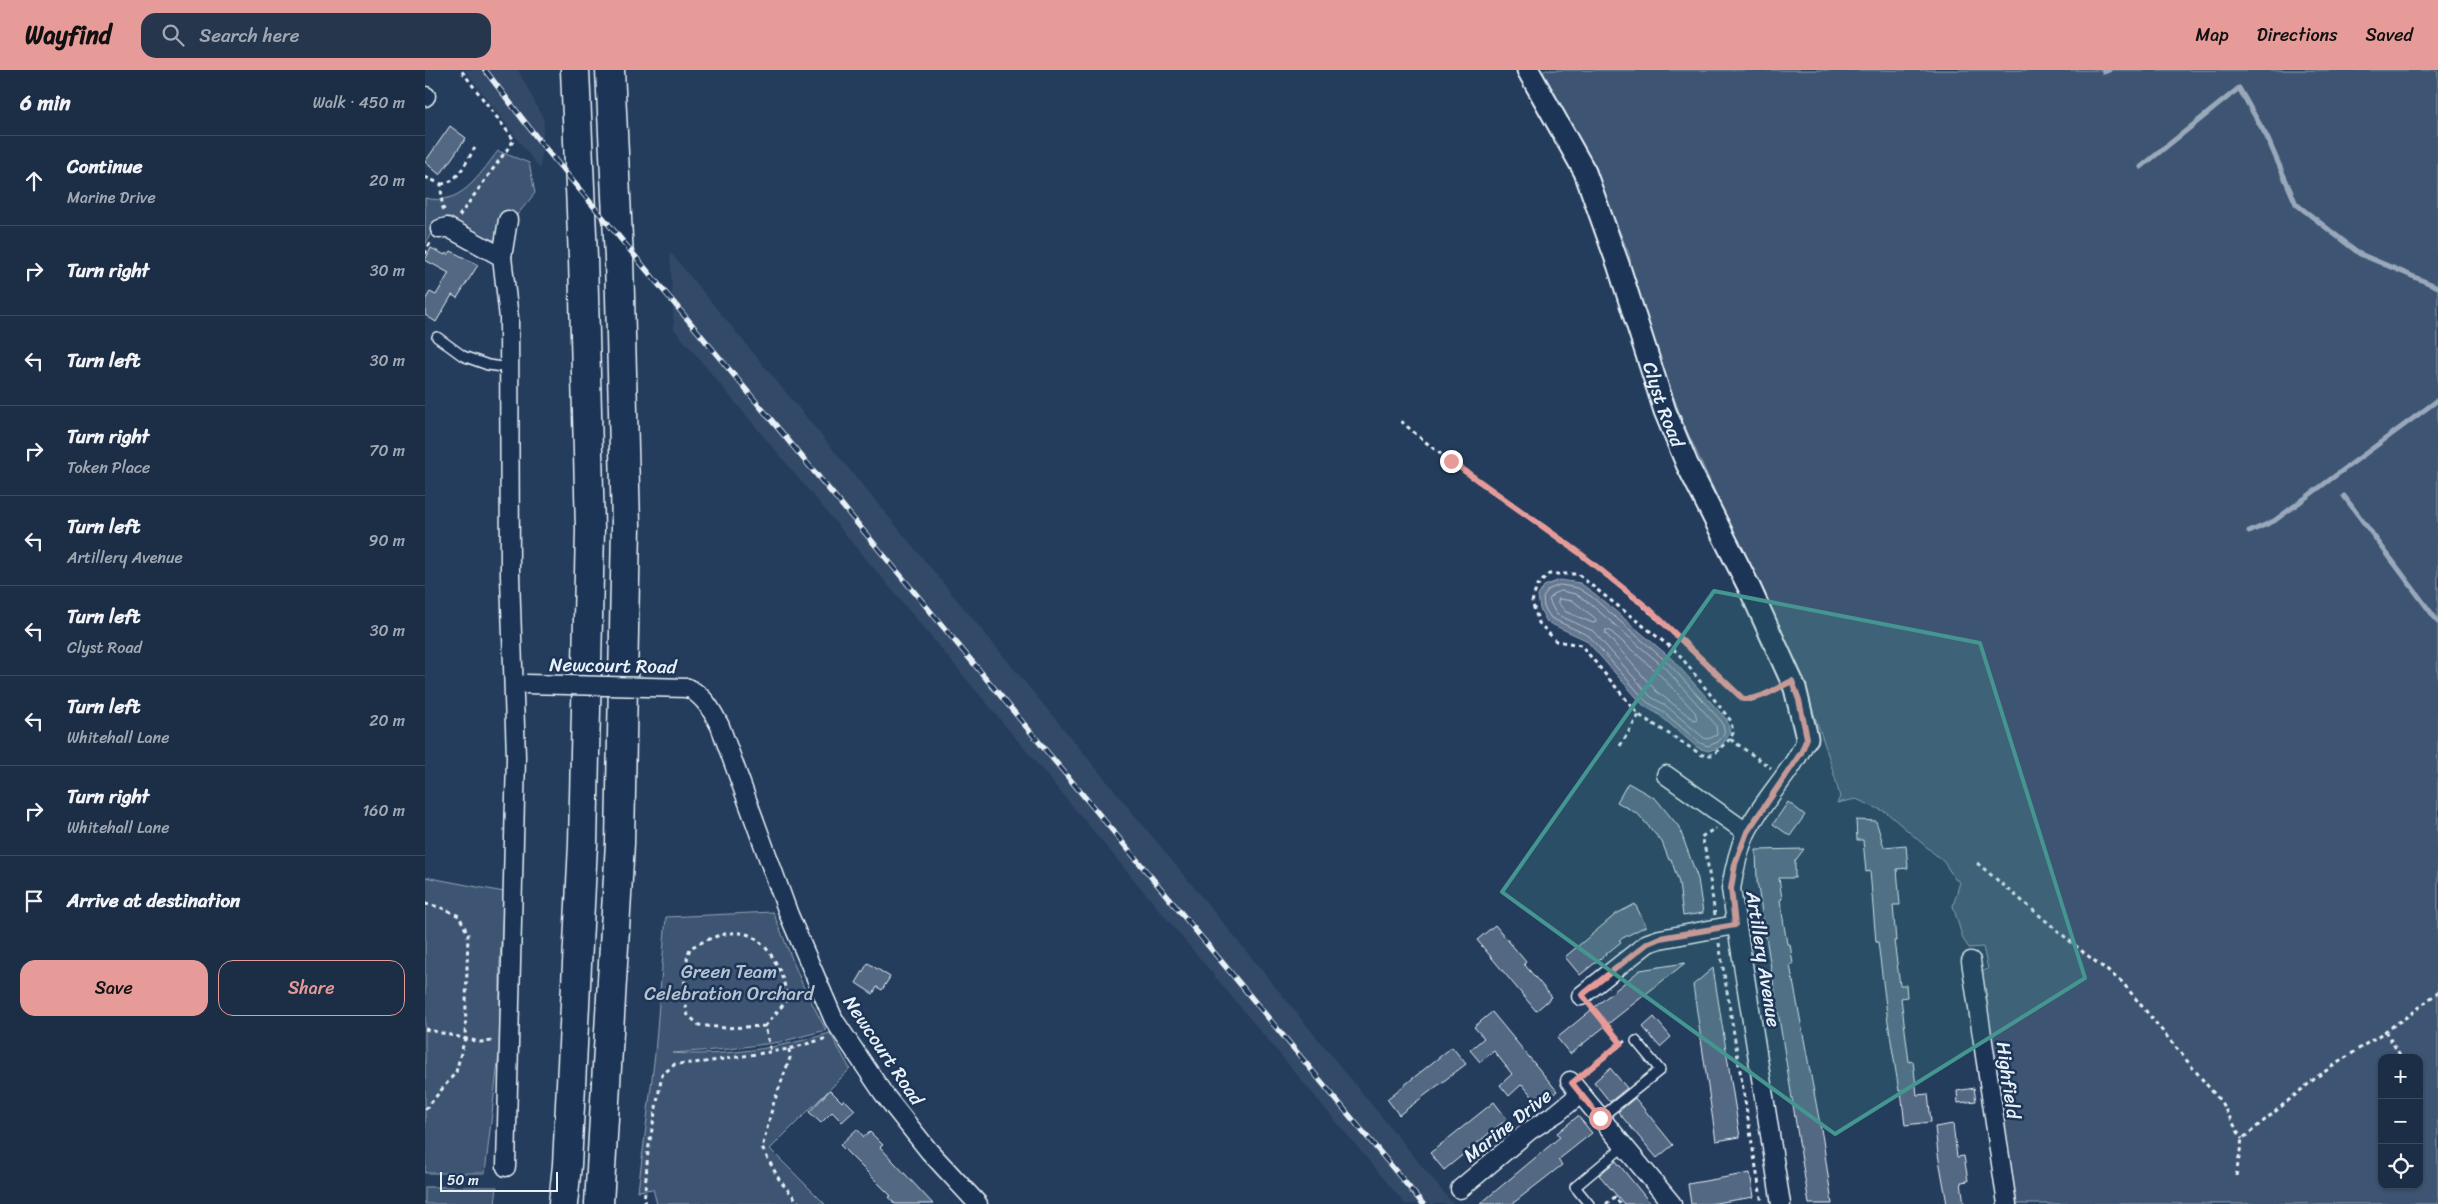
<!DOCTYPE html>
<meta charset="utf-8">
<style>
body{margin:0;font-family:Sriracha,sans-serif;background:#25364d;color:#f1f3f6}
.controls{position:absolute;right:15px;bottom:15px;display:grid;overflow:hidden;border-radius:10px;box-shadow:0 1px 4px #0004}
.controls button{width:45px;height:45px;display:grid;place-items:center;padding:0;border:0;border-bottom:1px solid #3a4a5f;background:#1c2e46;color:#f1f3f6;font:25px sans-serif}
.scale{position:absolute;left:15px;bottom:12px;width:118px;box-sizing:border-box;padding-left:5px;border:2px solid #e8f1f8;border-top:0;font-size:14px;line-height:18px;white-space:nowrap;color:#e8f1f8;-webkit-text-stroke:4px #1d3557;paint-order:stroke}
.stop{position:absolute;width:15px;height:15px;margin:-11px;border:4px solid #e69b98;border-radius:50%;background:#fff}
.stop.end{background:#e69b98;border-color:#fff;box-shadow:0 1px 5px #0008}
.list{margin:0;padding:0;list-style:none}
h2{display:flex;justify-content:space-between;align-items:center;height:65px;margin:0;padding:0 20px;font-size:21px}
h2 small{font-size:16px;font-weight:400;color:#a0a8b3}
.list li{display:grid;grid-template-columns:32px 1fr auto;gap:15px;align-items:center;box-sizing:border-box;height:90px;padding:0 20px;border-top:1px solid #3a4a5f}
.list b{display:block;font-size:19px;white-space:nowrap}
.list p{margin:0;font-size:16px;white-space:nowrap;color:#a0a8b3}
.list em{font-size:16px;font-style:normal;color:#a0a8b3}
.actions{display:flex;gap:10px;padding:15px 20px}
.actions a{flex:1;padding:11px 0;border:1px solid #e69b98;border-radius:15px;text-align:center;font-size:18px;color:#e69b98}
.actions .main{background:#e69b98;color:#111}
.icon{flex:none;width:28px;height:28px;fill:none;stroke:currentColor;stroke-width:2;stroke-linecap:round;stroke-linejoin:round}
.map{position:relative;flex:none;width:2013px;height:1134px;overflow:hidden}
header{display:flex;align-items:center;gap:30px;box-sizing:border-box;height:70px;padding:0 25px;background:#e69b98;color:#111}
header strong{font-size:24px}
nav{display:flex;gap:28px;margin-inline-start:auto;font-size:18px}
.search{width:350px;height:45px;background:#25364d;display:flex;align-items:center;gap:12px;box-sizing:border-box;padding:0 18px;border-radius:15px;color:#a0a8b3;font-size:19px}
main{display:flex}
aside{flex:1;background:#1c2e46}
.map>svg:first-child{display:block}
.built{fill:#334a68}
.green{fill:#3e5472;stroke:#93a2b5;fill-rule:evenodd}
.water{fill:#657890;stroke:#99a8ba}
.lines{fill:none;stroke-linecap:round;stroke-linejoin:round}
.shore{stroke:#b4c1ce;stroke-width:1}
.stream{stroke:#99a8ba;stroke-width:5}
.building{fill:#536782;stroke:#e8f1f8}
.service-casing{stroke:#e8f1f8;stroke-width:12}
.minor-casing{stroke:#e8f1f8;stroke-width:21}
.tertiary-casing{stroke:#e8f1f8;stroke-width:25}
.motorway-casing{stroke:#e8f1f8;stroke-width:31}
.path{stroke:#e8f1f8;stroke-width:3;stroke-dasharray:4 4;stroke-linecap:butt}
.service{stroke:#1d3557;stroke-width:9}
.minor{stroke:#1d3557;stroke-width:18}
.tertiary{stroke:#1d3557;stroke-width:21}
.motorway{stroke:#1d3557;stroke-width:28}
.rail-casing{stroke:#e8f1f8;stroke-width:5.5}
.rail{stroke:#1d3557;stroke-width:4;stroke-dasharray:11;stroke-linecap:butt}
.minor-bridge-casing{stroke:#e8f1f8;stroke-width:21;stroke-linecap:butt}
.minor-bridge{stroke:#1d3557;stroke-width:18}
.route{stroke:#e69b98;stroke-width:6}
.marked{fill:#459590;fill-opacity:0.2;stroke:#459590;stroke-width:4;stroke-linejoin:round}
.labels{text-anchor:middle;stroke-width:5;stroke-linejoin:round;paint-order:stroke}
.street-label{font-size:19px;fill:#e8f1f8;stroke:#1d3557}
.park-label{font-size:19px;fill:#b5c2d0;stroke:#1d3557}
</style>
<header>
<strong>Wayfind</strong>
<div class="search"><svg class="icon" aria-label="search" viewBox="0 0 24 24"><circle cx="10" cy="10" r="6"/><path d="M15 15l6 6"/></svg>Search here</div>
<nav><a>Map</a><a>Directions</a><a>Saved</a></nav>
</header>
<main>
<aside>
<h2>6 min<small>Walk · 450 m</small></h2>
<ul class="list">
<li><svg class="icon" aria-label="ahead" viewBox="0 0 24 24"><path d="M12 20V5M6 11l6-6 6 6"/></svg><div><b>Continue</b><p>Marine Drive</p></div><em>20 m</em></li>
<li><svg class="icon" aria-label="right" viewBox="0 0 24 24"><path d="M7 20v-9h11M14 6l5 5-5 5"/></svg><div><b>Turn right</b></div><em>30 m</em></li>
<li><svg class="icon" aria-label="left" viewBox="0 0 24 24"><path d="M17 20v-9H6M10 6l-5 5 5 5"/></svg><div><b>Turn left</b></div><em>30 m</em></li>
<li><svg class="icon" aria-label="right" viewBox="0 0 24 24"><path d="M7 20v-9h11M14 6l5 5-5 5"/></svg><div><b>Turn right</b><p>Token Place</p></div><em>70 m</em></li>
<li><svg class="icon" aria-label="left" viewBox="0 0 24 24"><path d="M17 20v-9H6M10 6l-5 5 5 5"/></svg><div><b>Turn left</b><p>Artillery Avenue</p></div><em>90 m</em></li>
<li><svg class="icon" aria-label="left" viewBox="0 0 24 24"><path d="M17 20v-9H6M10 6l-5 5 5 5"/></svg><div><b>Turn left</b><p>Clyst Road</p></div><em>30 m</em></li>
<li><svg class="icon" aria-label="left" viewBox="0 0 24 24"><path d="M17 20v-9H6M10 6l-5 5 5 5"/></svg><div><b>Turn left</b><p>Whitehall Lane</p></div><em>20 m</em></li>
<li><svg class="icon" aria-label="right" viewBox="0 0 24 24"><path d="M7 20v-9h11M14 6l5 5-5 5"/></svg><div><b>Turn right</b><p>Whitehall Lane</p></div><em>160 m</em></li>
<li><svg class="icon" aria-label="arrive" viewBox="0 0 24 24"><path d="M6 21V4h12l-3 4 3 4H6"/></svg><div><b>Arrive at destination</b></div></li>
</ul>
<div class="actions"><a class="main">Save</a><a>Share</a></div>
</aside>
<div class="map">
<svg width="2013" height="1134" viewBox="0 0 2013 1134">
<rect width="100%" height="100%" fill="#253d5d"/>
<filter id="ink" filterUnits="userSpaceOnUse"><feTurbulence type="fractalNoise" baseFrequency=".02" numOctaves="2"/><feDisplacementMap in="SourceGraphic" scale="10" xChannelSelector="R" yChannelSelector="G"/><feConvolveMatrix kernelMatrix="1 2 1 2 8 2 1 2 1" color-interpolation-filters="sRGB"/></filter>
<g filter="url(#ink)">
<g class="built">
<polygon points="40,0 93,0 119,50 115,99"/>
<polygon points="245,182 722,760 1028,1134 980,1134 249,259"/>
</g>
<g class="green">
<path d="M1113 0H2013V1134H1588L1556 902 1563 899 1558 877 1544 878 1538 869 1528 836 1535 812 1530 809 1519 792 1461 742 1431 729 1412 733 1415 727C1404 681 1386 636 1369 592L1259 355 1240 304 1206 196 1204 184 1164 90ZM1957 988H1994V1115H1957Z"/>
<path d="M73 81 104 93 110 123 71 171 35 157 10 155 0 175V128C36 137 54 105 73 81Z"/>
<polygon points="0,807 79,822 75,891 75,975 60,1103 0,1103"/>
<path d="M348 842 378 916 401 960 355 972 304 979 247 983C298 987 355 978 405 963L425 999 345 1079 400 1134H232L228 1119 213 1121 230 984 241 847Z"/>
<polygon points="0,1117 72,1117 70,1134 0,1134"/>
</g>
<polygon class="water" points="1135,510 1155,513 1170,524 1247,589 1302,650 1305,663 1296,677 1283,681 1273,678 1233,644 1219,636 1161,570 1122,552 1115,539 1113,526 1119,516"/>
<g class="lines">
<g class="shore">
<polygon points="1135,515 1153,518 1167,527 1243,593 1297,652 1300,663 1293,672 1283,676 1275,673 1236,640 1222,632 1164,566 1126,548 1119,537 1118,528 1123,520"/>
<polygon points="1136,521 1151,524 1163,532 1239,597 1291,655 1292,665 1283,669 1279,668 1240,635 1226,627 1168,561 1131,544 1124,530 1128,524"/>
<polygon points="1134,529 1148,531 1170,548 1171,552 1168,553 1141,542 1133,533"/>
<polygon points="1181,560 1184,560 1233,603 1270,642 1272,649 1269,650 1231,621 1181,564"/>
</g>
<g class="stream">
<polyline points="1678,0 1679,2 1684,0"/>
<polyline points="1716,97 1814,18 1842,67 1871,134 1935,184 2013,217"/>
<polyline points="1919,426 2013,552"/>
<polyline points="1824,462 1849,451 2013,330"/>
</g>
</g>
<g class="building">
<polygon points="25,56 41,68 15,105 0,92"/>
<polygon points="6,178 20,185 21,183 23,185 26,181 53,195 32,228 27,225 11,252 0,245 0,230 5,222 11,225 24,203 0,190"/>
<polygon points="1203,713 1231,729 1254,757 1273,809 1278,843 1258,846 1254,813 1246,789 1244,790 1237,772 1213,744 1192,732"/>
<polygon points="1363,732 1380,745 1365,766 1348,754"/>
<polygon points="1431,750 1451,751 1459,777 1481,775 1483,798 1472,799 1475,835 1468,835 1471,871 1469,871 1475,915 1481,915 1482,927 1476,928 1484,992 1488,991 1492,1025 1503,1024 1506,1052 1480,1055 1476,1021 1474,1021 1463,952 1453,872 1451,872 1445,801 1441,802 1438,770 1432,770"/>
<polygon points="1379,779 1370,791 1370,808 1354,808 1357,829 1355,830 1362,874 1365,874 1368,894 1365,895 1398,1070 1407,1134 1384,1134 1332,811 1331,780"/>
<polygon points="1210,834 1221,856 1194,870 1196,872 1155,905 1140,887 1191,844"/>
<polygon points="1070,855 1101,892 1099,894 1127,927 1111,941 1052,870"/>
<polygon points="443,893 465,907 457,920 452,917 448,924 431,913"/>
<polygon points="1260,893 1145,984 1132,968 1215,900"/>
<polygon points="1288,898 1315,1067 1291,1071 1268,915"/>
<polygon points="1067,942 1132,1021 1115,1036 1097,1014 1084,1026 1075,1015 1087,1004 1069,981 1055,992 1045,980 1059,968 1049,957"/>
<polygon points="1229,947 1246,967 1235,977 1218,957"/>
<polygon points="1027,977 1041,994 974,1045 962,1029"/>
<polygon points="1185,998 1202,1018 1185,1032 1169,1012"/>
<polygon points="1549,1018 1551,1031 1533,1033 1532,1021"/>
<polygon points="405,1020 417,1032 419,1029 430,1040 417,1052 407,1042 396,1053 384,1042"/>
<polygon points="1210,1028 1248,1075 1232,1088 1193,1042"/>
<polygon points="1069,1032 1082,1049 1019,1100 1005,1083"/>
<polygon points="1153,1046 1167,1063 1133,1090 1137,1095 1087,1134 1055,1134 1135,1067 1132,1063"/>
<polygon points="1528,1054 1532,1087 1539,1086 1543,1111 1536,1112 1539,1134 1522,1134 1513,1084 1510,1057"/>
<polygon points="432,1059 439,1067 445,1062 458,1075 455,1077 508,1134 470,1134 464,1127 466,1126 415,1075"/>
<polygon points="1191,1091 1226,1134 1199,1134 1174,1105"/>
<polygon points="1325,1103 1329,1127 1284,1134 1266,1134 1263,1114"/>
</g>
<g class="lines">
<g class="service-casing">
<g id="service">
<polyline points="12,267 38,286 63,295 85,298"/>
<polyline points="1175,1048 1235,1000 1211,971"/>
<polyline points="1164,1134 1150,1117 1199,1076"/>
</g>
</g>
<g class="minor-casing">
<g id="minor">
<polyline points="0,27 1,26"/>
<polyline points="15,159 22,157 77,187"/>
<path d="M263 618C280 627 286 639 295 656L364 845 409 950 458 1023 504 1081 553 1134"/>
<polyline points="1241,705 1321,762"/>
<polyline points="1546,891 1582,1134"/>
<polyline points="1156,926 1223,873 1235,869 1310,855"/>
<polyline points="1145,1011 1247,1134"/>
<polyline points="81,1097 91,687 85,506 84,248 77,187 83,150"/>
<polyline points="1035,1119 1104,1061 1132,1043 1155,1024"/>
<path d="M1356 1134 1306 819C1309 800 1313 781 1321 763 1338 729 1367 703 1382 668"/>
</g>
</g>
<g class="tertiary-casing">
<g id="tertiary">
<path id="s1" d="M1103 0 1160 102 1193 194 1240 341 1262 394 1325 519 1370 618 1382 668"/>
</g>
</g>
<g class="motorway-casing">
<g id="motorway">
<polyline points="138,1134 142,1095 158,774 165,459 158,188 150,0"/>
<polyline points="174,1134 195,773 201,455 194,189 185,0"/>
</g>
</g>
<g class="path">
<polyline points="0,107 16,114 17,136 21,143"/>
<path d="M16 114C33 113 41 91 50 78"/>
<polyline points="34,146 89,70 36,0"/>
<polyline points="0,184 6,171"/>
<path d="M976 351C1030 400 1095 437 1153 482 1212 528 1265 578 1318 629L1326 630 1351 619"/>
<polyline points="1305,669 1288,685 1277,685 1214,645 1156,575 1131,571 1114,553 1107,532 1112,516 1124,504 1153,504 1166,515 1253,583 1306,651 1308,663 1305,669 1346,698"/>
<polyline points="1195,676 1214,645"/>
<polyline points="1552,793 1658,882 1697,912 1796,1032 1817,1069"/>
<polyline points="0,834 15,837 34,846 43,864 40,968 31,1002 0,1040"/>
<polyline points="1290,845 1281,782 1276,767 1291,758"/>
<polyline points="1294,873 1337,1134"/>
<polyline points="1167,937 1196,973"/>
<path d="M340 956 300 958 274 955 262 944C259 921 258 900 265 878 281 870 303 859 321 864 344 870 361 908 362 930L340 956 346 982"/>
<polyline points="0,959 55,972 69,971"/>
<polyline points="1960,961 1977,988"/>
<polyline points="364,979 365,988 348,1035 337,1078 355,1111 375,1134"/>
<polyline points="1159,1003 1201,970"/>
<polyline points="1811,1106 1817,1069 1893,1006 1986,944 2013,922"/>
<polyline points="219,1134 223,1081 237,1005 250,994 280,992 364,979 402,968"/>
<polyline points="1181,1134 1190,1127 1195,1134"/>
</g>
<use href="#service" class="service"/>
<use href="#minor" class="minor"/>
<use href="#tertiary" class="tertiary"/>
<use href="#motorway" class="motorway"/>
<g class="rail-casing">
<polyline id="rail" points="60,0 116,73 998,1134"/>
</g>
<use href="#rail" class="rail"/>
<g class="minor-bridge-casing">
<polyline id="minor-bridge" points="101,614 263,618"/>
</g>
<use href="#minor-bridge" class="minor-bridge"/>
</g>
</g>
<g class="lines" filter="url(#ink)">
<path class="route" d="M1026 391 1152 481 1224 539 1318 629C1336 630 1352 618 1367 611L1374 630 1382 668 1376 683 1322 762 1310 794 1306 819 1310 855 1235 868 1223 873 1157 925 1196 973 1147 1013 1175 1048"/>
</g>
<path class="marked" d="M1289 521 1555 573 1660 908 1410 1064 1077 822Z"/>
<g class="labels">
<g class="street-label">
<text dy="7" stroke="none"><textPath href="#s1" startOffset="362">Clyst Road</textPath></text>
<text transform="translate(188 595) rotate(1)" y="7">Newcourt Road</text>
<text transform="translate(1339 889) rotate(81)" y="7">Artillery Avenue</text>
<text transform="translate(459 980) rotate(56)" y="7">Newcourt Road</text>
<text transform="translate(1584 1010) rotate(82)" y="7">Highfield</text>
<text transform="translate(1082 1055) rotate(-38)" y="7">Marine Drive</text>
</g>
<g class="park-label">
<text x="304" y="908">Green Team<tspan x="304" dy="22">Celebration Orchard</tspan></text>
</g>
</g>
</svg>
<div class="controls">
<button>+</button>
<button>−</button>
<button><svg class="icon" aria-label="locate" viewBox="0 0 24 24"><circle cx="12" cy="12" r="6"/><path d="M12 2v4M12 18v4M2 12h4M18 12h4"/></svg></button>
</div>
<div class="scale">50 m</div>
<div class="stop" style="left:1175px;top:1048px"></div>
<div class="stop end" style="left:1026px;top:391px"></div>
</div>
</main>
